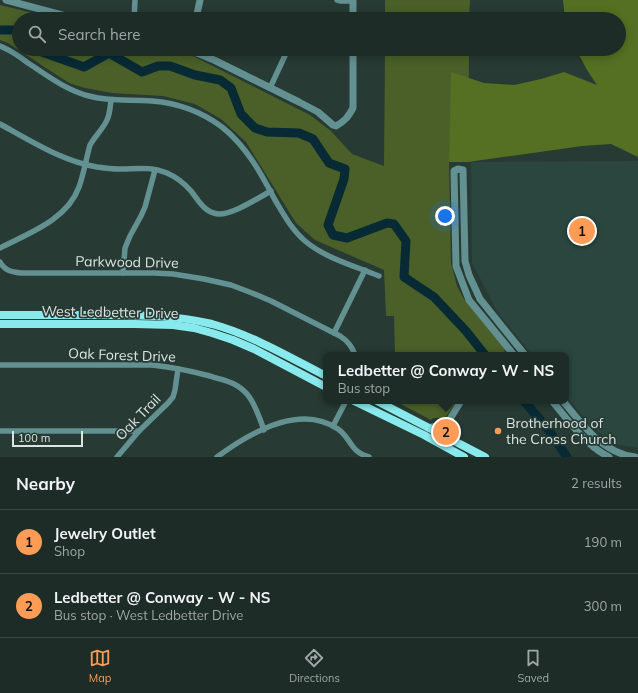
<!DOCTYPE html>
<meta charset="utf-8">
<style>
body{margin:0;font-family:Mulish,sans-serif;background:#25342f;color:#f1f3f6}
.scale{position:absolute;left:12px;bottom:10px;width:71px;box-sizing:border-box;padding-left:4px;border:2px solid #dae5e1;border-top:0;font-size:11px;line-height:14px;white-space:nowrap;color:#dae5e1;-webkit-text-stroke:3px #273a34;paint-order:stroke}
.you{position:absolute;left:445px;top:216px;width:14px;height:14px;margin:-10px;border:3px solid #fff;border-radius:50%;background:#1a73e8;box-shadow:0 0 0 6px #1a73e833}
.badge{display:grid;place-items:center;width:26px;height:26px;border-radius:50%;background:#fd9c56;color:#111;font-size:13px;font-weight:700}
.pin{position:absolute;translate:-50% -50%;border:2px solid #fff;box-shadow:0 1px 4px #0006}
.popup{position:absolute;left:323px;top:352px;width:246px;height:52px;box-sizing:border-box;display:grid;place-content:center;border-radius:8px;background:#1d2c27;filter:drop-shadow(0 1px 3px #0005);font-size:13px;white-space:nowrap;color:#a0a7a7}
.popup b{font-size:15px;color:#f1f3f6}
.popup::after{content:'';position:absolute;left:50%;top:100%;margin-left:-8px;border:8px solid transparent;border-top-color:#1d2c27}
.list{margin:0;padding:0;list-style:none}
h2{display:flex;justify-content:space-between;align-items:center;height:52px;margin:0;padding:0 16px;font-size:17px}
h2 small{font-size:13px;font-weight:400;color:#a0a7a7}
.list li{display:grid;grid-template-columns:26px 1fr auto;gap:12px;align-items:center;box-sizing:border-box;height:64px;padding:0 16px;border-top:1px solid #3b4844}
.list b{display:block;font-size:15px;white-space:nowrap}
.list p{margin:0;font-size:13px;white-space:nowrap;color:#a0a7a7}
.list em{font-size:13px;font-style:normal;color:#a0a7a7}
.icon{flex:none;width:22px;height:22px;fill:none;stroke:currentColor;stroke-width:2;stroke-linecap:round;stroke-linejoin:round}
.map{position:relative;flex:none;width:638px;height:457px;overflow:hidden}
.search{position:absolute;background:#1d2c27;box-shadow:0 2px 10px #0003;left:12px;right:12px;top:12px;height:44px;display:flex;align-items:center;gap:10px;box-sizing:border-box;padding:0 14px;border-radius:22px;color:#a0a7a7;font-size:15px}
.sheet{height:180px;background:#1d2c27}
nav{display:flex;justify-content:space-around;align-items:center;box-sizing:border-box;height:56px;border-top:1px solid #3b4844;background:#1d2c27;font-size:11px;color:#a0a7a7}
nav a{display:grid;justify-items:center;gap:2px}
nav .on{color:#fd9c56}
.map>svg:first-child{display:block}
.built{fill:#2a463e}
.green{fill:#4b6028}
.forest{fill:#557022}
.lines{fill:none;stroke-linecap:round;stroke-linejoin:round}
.river{stroke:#072a35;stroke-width:9}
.minor{stroke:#639091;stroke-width:5.5}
.tertiary{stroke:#639091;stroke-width:7}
.primary{stroke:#89eaed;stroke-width:8}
.poi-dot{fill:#fd9c56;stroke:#273a34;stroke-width:1.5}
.labels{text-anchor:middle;stroke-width:3.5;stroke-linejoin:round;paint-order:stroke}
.street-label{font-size:14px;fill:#dae5e1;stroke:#273a34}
.poi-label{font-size:14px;fill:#dae5e1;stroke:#273a34;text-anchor:start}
</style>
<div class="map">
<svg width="638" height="457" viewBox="0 0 638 457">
<rect width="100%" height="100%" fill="#273a34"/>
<polygon class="built" points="638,161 638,448 614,444 592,427 566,396 566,355 532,355 498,313 472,263 471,162"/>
<g class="green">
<polygon points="385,0 470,0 469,19 385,19"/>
<polygon points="0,5 57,19 19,19 19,49 176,49 181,50 310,115 331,131 352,154 384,166 385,49 469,49 468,162 449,162 451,263 457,286 464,299 506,350 501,355 395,355 394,316 386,316 384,270 315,240 296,223 246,142 221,119 195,104 163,96 112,93 85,88 69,83 8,43 0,40"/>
<polygon points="395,401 457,401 445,418 433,418 431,420"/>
</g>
<polygon class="forest" points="563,0 638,0 638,157 611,144 582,146 468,162 449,162 451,72 484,83 514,85 541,79 564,72 597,85 587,70 576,49 619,49 619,19 565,19"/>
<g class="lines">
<g class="river">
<polyline points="0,30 19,30"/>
<polyline points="37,49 39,51 84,67 109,53 142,72 158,66 170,66 195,75 220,80 231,88 241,114 255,128 267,132 299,133 313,139 329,163 345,169 344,179 328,225 333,235 347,238 387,223 394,224 406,241 404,277 434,297 466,331 485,355"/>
<polyline points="524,401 548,429 567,457"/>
</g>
<g class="minor">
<polyline points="337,0 341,1 353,1"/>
<polyline points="134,19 135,0"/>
<path d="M0 46C10 50 19 56 28 63 48 76 66 90 89 96 110 102 131 99 152 101 177 103 202 112 222 127 246 146 261 173 275 200 284 215 292 230 305 241 325 258 355 266 379 276"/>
<polyline points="270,88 288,49"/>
<path d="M0 124C31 141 62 161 97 167 104 168 111 169 118 169 135 169 151 166 167 173 176 177 185 184 191 191 199 201 204 212 218 214 232 215 258 198 271 191"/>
<path d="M0 248C29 233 67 220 79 187 84 173 86 159 90 145 95 136 103 129 107 120 110 114 110 107 111 100"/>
<path d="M0 262C5 271 12 272 21 273H154L173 274 204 279 231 285 252 293 271 301 340 336C348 341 352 346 355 355"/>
<polyline points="123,273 125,248 130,236 141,216 145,207 155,170"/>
<polyline points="334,333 365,270"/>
<path d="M0 365H152C172 367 191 371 210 376 218 379 226 380 234 384 240 387 246 392 250 398 256 407 260 419 264 430"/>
<polyline points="333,426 346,401"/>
<polyline points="0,431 139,431"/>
<polyline points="117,457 139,431 168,403 173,397 175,390 178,369"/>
<path d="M217 457C248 434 300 403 338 429 351 438 350 452 369 457"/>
</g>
<g class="tertiary">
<polyline points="6,0 77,19"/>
<polyline points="196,19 200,0"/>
<polyline points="353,19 353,0"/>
<path d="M187 49 214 60 299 102 318 112 333 125 336 126C345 121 348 117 353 108V49"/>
<polyline points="514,355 469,300 456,266 454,171 458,169 463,170 465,261 469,275 480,299 525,355"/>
<path d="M552 401C570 422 584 444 609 457"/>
<path d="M563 401C582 424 602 453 635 457"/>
<polyline points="428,428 446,423 450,419 461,401"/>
</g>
<g class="primary">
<path d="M0 315C34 315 67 315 101 315 138 315 176 315 212 324 252 335 289 357 326 376"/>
<polyline points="0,324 135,324 173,325 194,328 212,333 233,340 254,349 326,387"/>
<polyline points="354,401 424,435 464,457"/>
<polyline points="377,401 485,457"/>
</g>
</g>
<circle class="poi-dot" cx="498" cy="431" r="4"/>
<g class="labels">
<g class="street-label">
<text transform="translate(127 262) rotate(1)" y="5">Parkwood Drive</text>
<text transform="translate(110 312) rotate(1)" y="5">West Ledbetter Drive</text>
<text transform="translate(122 355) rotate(2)" y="5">Oak Forest Drive</text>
<text transform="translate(138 417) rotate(-46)" y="5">Oak Trail</text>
</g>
<g class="poi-label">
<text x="506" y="428">Brotherhood of<tspan x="506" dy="16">the Cross Church</tspan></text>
</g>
</g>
</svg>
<div class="scale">100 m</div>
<div class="you"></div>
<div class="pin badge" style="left:582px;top:231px">1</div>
<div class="pin badge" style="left:446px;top:432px">2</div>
<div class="popup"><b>Ledbetter @ Conway - W - NS</b>Bus stop</div>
<div class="search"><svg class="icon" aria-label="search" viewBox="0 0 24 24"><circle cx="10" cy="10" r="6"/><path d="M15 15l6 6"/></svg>Search here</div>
</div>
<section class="sheet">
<h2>Nearby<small>2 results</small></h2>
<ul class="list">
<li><span class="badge">1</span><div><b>Jewelry Outlet</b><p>Shop</p></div><em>190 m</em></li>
<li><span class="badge">2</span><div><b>Ledbetter @ Conway - W - NS</b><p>Bus stop · West Ledbetter Drive</p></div><em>300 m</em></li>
</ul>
</section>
<nav>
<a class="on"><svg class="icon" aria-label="map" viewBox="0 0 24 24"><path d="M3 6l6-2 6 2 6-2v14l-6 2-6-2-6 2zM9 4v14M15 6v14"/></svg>Map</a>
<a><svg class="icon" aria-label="directions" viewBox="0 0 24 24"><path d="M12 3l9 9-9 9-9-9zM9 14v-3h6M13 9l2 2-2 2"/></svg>Directions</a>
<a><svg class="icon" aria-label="saved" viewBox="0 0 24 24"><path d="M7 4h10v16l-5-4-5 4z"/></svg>Saved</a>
</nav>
